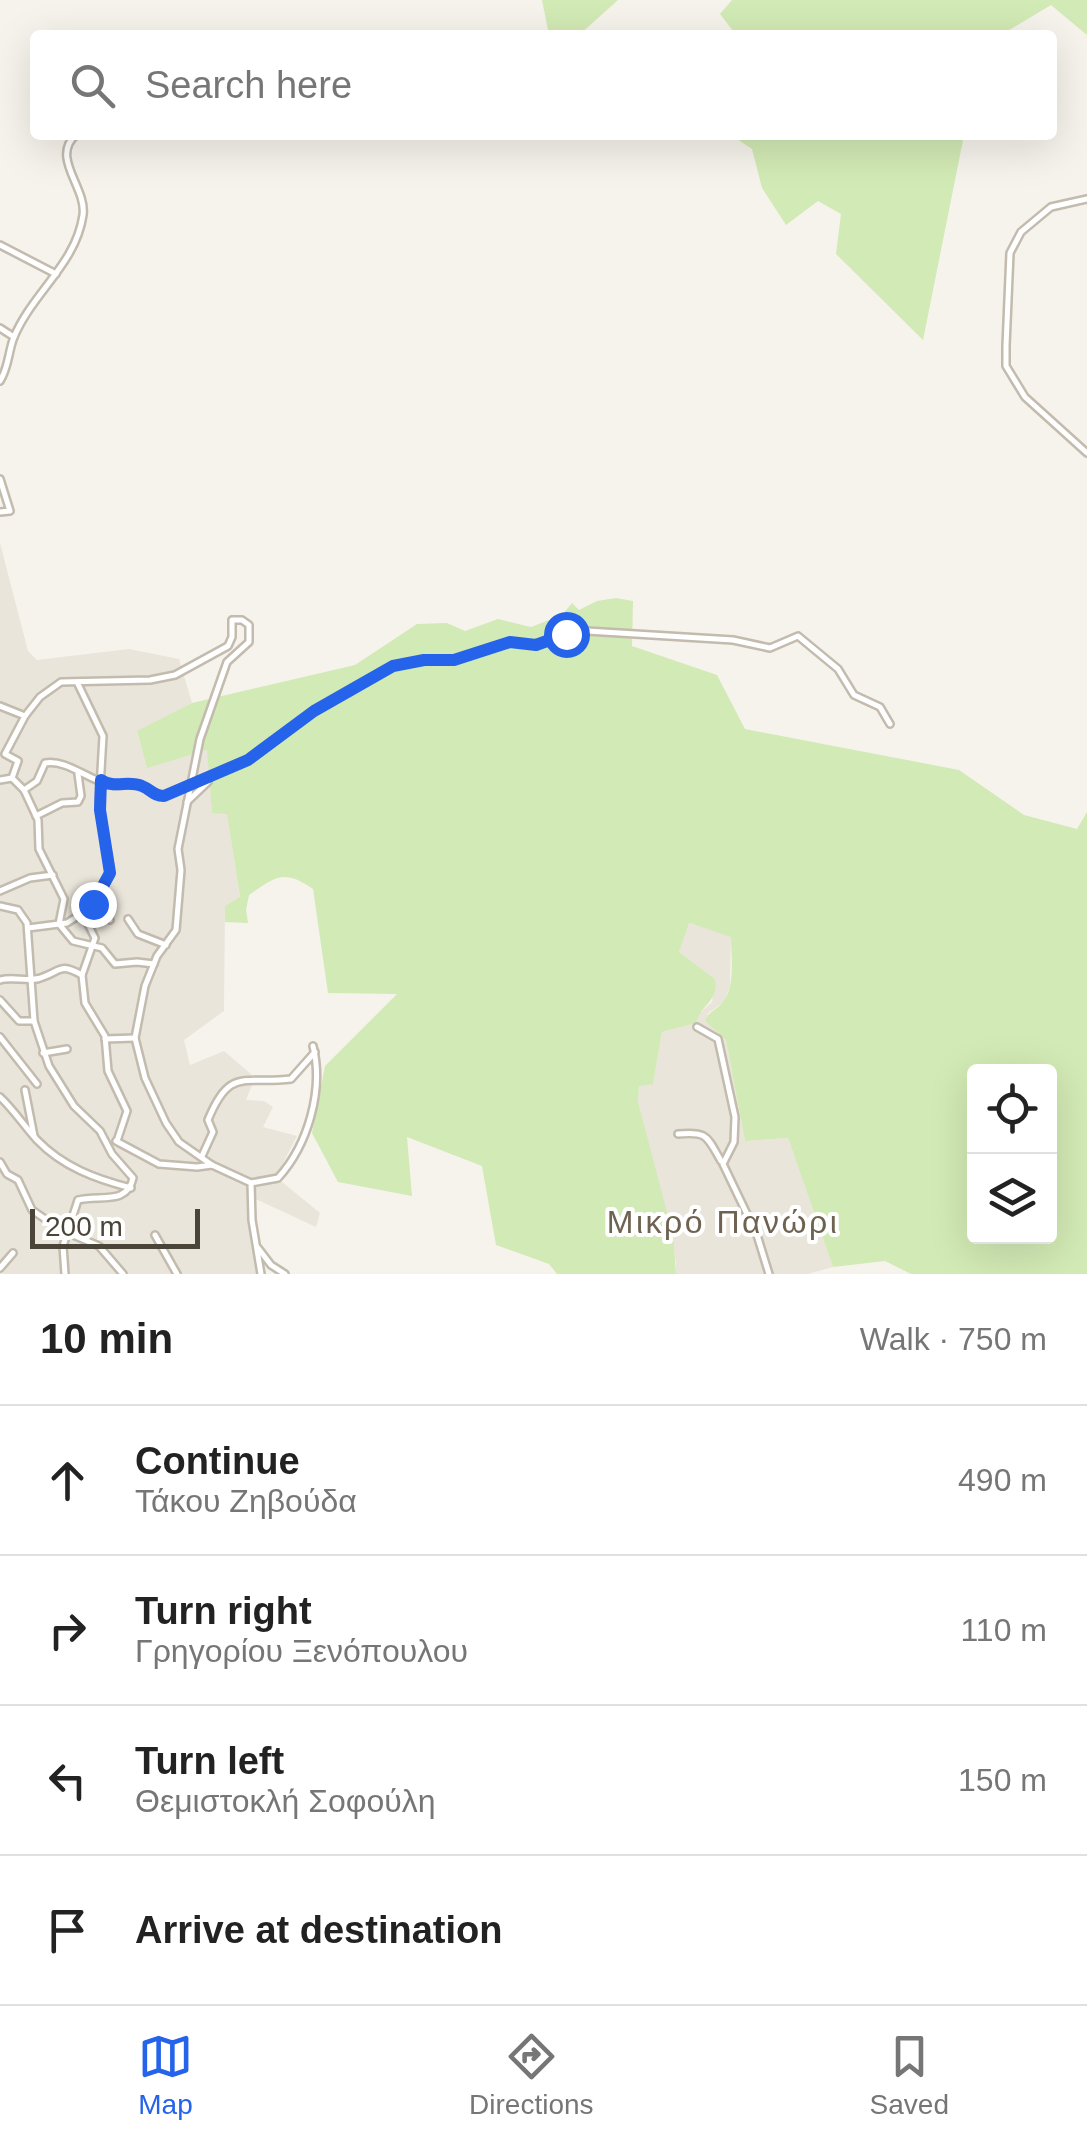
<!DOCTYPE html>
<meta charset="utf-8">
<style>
body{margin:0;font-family:Helvetica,sans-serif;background:#f6f6f6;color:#222}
.controls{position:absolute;right:30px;bottom:30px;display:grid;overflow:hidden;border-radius:10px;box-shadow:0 10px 40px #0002}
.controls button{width:90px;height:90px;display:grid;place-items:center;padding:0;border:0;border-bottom:2px solid #e0e0e0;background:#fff;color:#222;font:50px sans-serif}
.scale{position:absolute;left:30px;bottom:25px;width:170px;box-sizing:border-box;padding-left:10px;border:5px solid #4b4439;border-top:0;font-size:28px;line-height:35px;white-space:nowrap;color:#4b4439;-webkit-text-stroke:8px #fff;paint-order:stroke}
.stop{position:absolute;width:30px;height:30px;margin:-22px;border:8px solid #2563eb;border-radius:50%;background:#fff}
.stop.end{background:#2563eb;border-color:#fff;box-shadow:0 2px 10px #0008}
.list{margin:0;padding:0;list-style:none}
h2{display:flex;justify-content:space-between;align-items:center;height:130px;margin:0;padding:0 40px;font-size:42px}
h2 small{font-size:32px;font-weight:400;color:#767676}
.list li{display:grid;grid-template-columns:65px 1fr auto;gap:30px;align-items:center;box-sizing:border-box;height:150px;padding:0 40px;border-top:2px solid #e0e0e0}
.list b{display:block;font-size:38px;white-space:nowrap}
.list p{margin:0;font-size:32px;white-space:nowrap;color:#767676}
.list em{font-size:32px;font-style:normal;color:#767676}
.icon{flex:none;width:55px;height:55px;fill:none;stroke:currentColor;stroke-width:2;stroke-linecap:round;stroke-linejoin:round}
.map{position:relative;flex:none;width:1087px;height:1274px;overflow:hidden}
.search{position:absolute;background:#fff;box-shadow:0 10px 40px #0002;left:30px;right:30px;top:30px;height:110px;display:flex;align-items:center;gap:25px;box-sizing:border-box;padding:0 35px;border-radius:10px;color:#767676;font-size:38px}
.sheet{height:730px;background:#fff}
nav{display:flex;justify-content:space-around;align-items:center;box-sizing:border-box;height:140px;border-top:2px solid #e0e0e0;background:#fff;font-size:28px;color:#767676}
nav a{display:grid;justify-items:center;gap:5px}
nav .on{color:#2563eb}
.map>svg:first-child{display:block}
.residential{fill:#eae5da}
.green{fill:#d2eab5;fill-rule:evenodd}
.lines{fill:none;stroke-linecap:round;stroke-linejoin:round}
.street-casing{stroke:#c2bbae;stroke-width:10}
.street{stroke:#fff;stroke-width:5}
.route{stroke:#2563eb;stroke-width:12}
.labels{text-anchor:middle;stroke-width:8;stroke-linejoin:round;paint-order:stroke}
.neighbourhood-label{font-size:32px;letter-spacing:2.5px;fill:#6e6250;stroke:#fff}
</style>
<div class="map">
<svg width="1087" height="1274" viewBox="0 0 1087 1274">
<rect width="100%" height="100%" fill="#f6f3ec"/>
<g class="residential">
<polygon points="0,543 28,651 37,660 129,649 179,659 192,703 137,732 147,767 208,750 212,813 227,813 240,898 225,906 224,1011 184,1040 190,1065 224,1051 251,1074 252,1085 246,1100 264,1101 273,1107 263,1127 297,1136 276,1177 320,1213 316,1227 249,1196 252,1242 258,1274 0,1274"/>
<polygon points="688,923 731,936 730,985 725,1001 707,1014 726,1039 745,1141 788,1138 833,1267 808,1274 676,1274 676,1263 638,1102 639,1085 653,1083 662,1032 695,1023 698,1015 712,1002 715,979 679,952"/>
</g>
<g class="green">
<polygon points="542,0 618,0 579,35 549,35"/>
<polygon points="732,0 1087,0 1087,35 1051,5 1001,35 732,35 733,31 720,14"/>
<polygon points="731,135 964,135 923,340 836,254 841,214 818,201 786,225 762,188 752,149"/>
<path d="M616 598 633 601 632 646 717 675 745 729 959 770 1024 815 1077 829 1087 812V1274H911L885 1261 833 1267 788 1138 745 1141 726 1040 705 1021C709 1011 715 1011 722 1003 736 988 731 955 731 937L689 923 679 952 715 979C719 1002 701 1004 696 1023L662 1032 653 1084 639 1086 638 1102 673 1235 676 1274H557L549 1264 496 1245 482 1166 407 1137 412 1196 338 1182 312 1133 325 1066 397 994 328 993 313 889C284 869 276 876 249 895L246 910 248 923 225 922V906L240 897 227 814 212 813 207 750 147 768 137 731 192 703 355 665 417 624 447 623 465 631 498 619 531 627 562 615 572 603 579 610 597 601ZM974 1072H1050V1236H974Z"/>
</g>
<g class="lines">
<g class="street-casing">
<g id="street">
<polyline points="1087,199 1051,207 1021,232 1010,253 1006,346 1006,366 1025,397 1087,453"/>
<polyline points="0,245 56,274"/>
<polyline points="0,328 14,337"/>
<path d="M0 381C9 367 8 352 14 337 33 292 76 264 83 215 87 188 50 157 76 135"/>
<polyline points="0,479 10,511 0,512"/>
<polyline points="77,682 103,736 99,805 110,867 110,875 88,916 88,924 95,938 82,975 85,1003 105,1036 108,1071 127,1111 117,1141"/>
<polyline points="0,706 25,716 40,697 61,682 150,680 175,675 228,646 232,637 232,620 242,620 249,625 249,642 227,662 200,739 178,849 181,870 176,930 157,956 145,986 135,1038 145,1078 166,1123 179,1142 212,1165"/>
<polyline points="12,778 24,790 38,820 39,849 64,899 59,924 73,941 102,948 115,964 137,962 154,964"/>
<polyline points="0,780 12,778 18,761 5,754 25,716"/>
<path d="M24 790 37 781 45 763C67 759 89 781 111 785 121 787 133 782 143 787 152 791 153 796 164 796L248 759 314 711 393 666 424 660H454L511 642 536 645 587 631 733 640 770 648 798 636 838 669 854 695 880 707 890 724"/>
<polyline points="187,802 208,782"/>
<polyline points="36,816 62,803 78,802 81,796 78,774"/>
<polyline points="0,891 30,878 53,875"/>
<path d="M0 906 18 910 27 923 34 1021 49 1066 74 1106 100 1131 112 1154 133 1178C127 1206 99 1194 78 1200L63 1246 65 1274"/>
<polyline points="91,910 110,920"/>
<polyline points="128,919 138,934 166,945"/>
<polyline points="28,928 67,923 81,914 88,916"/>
<path d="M0 980C13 976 31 983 43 977 62 970 60 963 82 975"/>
<polyline points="0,1000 19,1021 34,1021"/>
<polyline points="697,1027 718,1039 735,1117 734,1142 723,1164 757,1235 769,1274"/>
<polyline points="0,1037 37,1084"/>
<polyline points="105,1039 135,1038"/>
<polyline points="43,1053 67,1049"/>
<polyline points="25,1090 34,1136"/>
<path d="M0 1097C14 1110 24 1126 37 1140 63 1167 96 1179 131 1188"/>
<path d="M678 1134C708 1131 707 1137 721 1161"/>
<polyline points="116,1141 159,1164 197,1167 212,1165 251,1183 252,1220 261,1274"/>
<path d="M202 1156 213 1132 208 1120C230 1066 244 1085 291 1079L315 1052"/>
<polyline points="0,1162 7,1174 18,1180 32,1210 61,1230 99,1246 123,1274"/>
<path d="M251 1183 278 1178C308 1145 324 1090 313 1046"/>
<polyline points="155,1235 177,1274"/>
<polyline points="258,1248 271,1265 285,1274"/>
<polyline points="0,1268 13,1253"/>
</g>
</g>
<use href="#street" class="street"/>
</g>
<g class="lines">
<path class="route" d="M93 904 110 873 100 810 101 780C114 789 128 780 142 786 152 790 153 796 164 796L248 760 314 711 393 666 424 660H454L510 642 536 645 566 634"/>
</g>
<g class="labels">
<g class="neighbourhood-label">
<text x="723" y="1233">Μικρό Πανώρι</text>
</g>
</g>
</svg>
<div class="controls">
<button><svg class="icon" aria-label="locate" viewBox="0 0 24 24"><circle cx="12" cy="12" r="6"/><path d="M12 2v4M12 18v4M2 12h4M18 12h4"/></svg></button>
<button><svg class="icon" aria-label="layers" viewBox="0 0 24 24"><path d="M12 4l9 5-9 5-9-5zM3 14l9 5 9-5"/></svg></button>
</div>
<div class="scale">200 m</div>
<div class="stop" style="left:566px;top:634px"></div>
<div class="stop end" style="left:93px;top:904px"></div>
<div class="search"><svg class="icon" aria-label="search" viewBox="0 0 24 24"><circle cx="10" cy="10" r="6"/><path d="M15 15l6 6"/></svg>Search here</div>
</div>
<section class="sheet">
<h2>10 min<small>Walk · 750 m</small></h2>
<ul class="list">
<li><svg class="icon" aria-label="ahead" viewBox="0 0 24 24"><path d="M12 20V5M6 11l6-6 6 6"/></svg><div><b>Continue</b><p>Τάκου Ζηβούδα</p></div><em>490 m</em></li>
<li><svg class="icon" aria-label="right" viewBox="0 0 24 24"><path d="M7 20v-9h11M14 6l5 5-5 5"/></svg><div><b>Turn right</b><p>Γρηγορίου Ξενόπουλου</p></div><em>110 m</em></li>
<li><svg class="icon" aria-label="left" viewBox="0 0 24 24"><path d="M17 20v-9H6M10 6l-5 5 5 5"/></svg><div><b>Turn left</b><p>Θεμιστοκλή Σοφούλη</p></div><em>150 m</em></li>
<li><svg class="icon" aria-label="arrive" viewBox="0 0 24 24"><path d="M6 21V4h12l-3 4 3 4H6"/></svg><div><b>Arrive at destination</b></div></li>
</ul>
</section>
<nav>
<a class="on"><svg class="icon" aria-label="map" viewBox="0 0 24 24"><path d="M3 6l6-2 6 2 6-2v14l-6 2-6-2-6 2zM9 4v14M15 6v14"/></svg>Map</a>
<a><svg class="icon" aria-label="directions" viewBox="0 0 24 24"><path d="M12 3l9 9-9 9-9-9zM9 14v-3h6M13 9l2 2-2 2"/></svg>Directions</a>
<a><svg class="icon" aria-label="saved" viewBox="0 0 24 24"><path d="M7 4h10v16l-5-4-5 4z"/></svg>Saved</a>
</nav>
